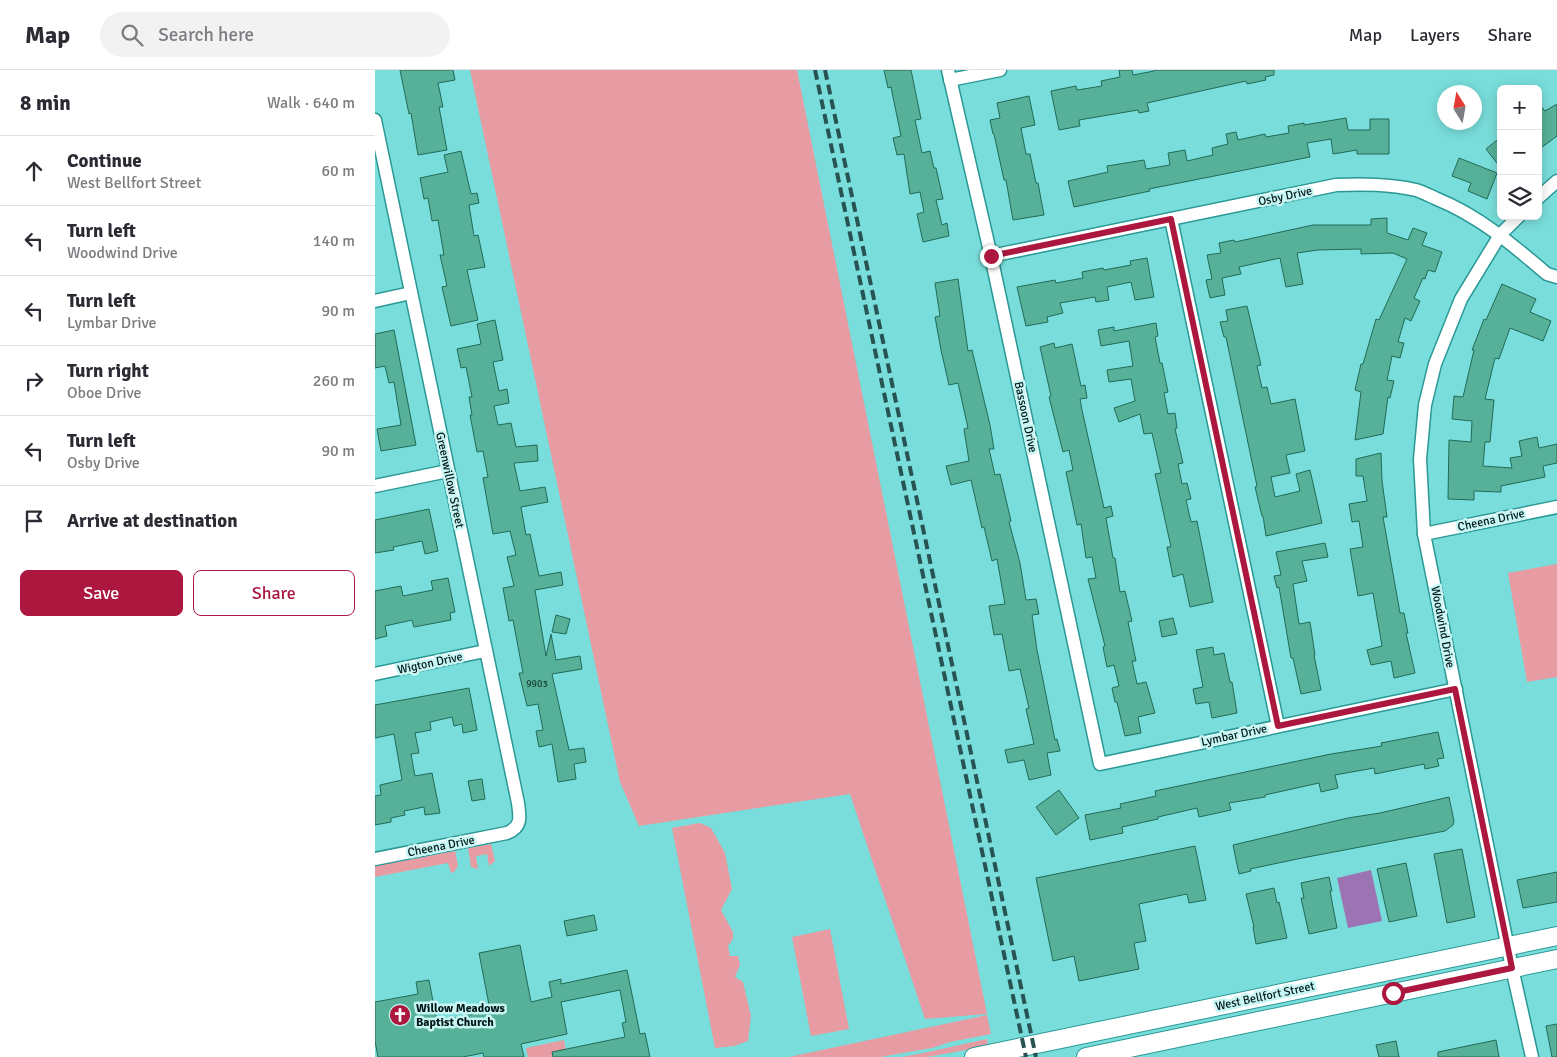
<!DOCTYPE html>
<meta charset="utf-8">
<style>
body{margin:0;font-family:Signika,sans-serif;background:#f2f2f3;color:#2b2b33}
.controls{position:absolute;right:15px;top:15px;display:grid;overflow:hidden;border-radius:8px;box-shadow:0 2px 12px #0003}
.controls button{width:45px;height:45px;display:grid;place-items:center;padding:0;border:0;border-bottom:1px solid #e1e1e2;background:#fff;color:#2b2b33;font:25px sans-serif}
.compass{position:absolute;left:1062px;top:15px;width:45px;height:45px;border-radius:50%;background:#fff;box-shadow:0 2px 12px #0003;rotate:349deg}
.stop{position:absolute;width:15px;height:15px;margin:-11px;border:4px solid #ac1740;border-radius:50%;background:#fff}
.stop.end{background:#ac1740;border-color:#fff;box-shadow:0 1px 5px #0008}
.list{margin:0;padding:0;list-style:none}
h2{display:flex;justify-content:space-between;align-items:center;height:65px;margin:0;padding:0 20px;font-size:21px}
h2 small{font-size:16px;font-weight:400;color:#7c7c81}
.list li{display:grid;grid-template-columns:32px 1fr auto;gap:15px;align-items:center;box-sizing:border-box;height:70px;padding:0 20px;border-top:1px solid #e1e1e2}
.list b{display:block;font-size:19px;white-space:nowrap}
.list p{margin:0;font-size:16px;white-space:nowrap;color:#7c7c81}
.list em{font-size:16px;font-style:normal;color:#7c7c81}
.actions{display:flex;gap:10px;padding:15px 20px}
.actions a{flex:1;padding:11px 0;border:1px solid #ac1740;border-radius:8px;text-align:center;font-size:18px;color:#ac1740}
.actions .main{background:#ac1740;color:#fff}
.icon{flex:none;width:28px;height:28px;fill:none;stroke:currentColor;stroke-width:2;stroke-linecap:round;stroke-linejoin:round}
.map{position:relative;flex:none;width:1182px;height:987px;overflow:hidden}
header{display:flex;align-items:center;gap:30px;box-sizing:border-box;height:70px;padding:0 25px;background:#fff;border-bottom:1px solid #e1e1e2}
header strong{font-size:24px}
nav{display:flex;gap:28px;margin-inline-start:auto;font-size:18px}
.search{width:350px;height:45px;background:#f2f2f3;display:flex;align-items:center;gap:12px;box-sizing:border-box;padding:0 18px;border-radius:28px;color:#7c7c81;font-size:19px}
main{display:flex}
aside{flex:1;background:#fff}
.map>svg:first-child{display:block}
.green{fill:#e79ba2}
.water{fill:#9c74b3}
.building{fill:#56b198;stroke:#226a58}
.lines{fill:none;stroke-linecap:round;stroke-linejoin:round}
.street-casing{stroke:#2a9896;stroke-width:15}
.secondary-casing{stroke:#2a9896;stroke-width:20}
.street{stroke:#fff;stroke-width:12}
.secondary{stroke:#fff;stroke-width:18}
.rail{stroke:#275453;stroke-width:4;stroke-dasharray:10 5;stroke-linecap:butt}
.route{stroke:#ac1740;stroke-width:6}
.labels{text-anchor:middle;stroke-width:5;stroke-linejoin:round;paint-order:stroke}
.number-label{font-size:10px;fill:#173e36}
.street-label{font-size:12px;fill:#021716;stroke:#c7f6f4}
.poi-label{font-size:12px;font-weight:bold;fill:#021716;stroke:#c7f6f4;text-anchor:start}
</style>
<header>
<strong>Map</strong>
<div class="search"><svg class="icon" aria-label="search" viewBox="0 0 24 24"><circle cx="10" cy="10" r="6"/><path d="M15 15l6 6"/></svg>Search here</div>
<nav><a>Map</a><a>Layers</a><a>Share</a></nav>
</header>
<main>
<aside>
<h2>8 min<small>Walk · 640 m</small></h2>
<ul class="list">
<li><svg class="icon" aria-label="ahead" viewBox="0 0 24 24"><path d="M12 20V5M6 11l6-6 6 6"/></svg><div><b>Continue</b><p>West Bellfort Street</p></div><em>60 m</em></li>
<li><svg class="icon" aria-label="left" viewBox="0 0 24 24"><path d="M17 20v-9H6M10 6l-5 5 5 5"/></svg><div><b>Turn left</b><p>Woodwind Drive</p></div><em>140 m</em></li>
<li><svg class="icon" aria-label="left" viewBox="0 0 24 24"><path d="M17 20v-9H6M10 6l-5 5 5 5"/></svg><div><b>Turn left</b><p>Lymbar Drive</p></div><em>90 m</em></li>
<li><svg class="icon" aria-label="right" viewBox="0 0 24 24"><path d="M7 20v-9h11M14 6l5 5-5 5"/></svg><div><b>Turn right</b><p>Oboe Drive</p></div><em>260 m</em></li>
<li><svg class="icon" aria-label="left" viewBox="0 0 24 24"><path d="M17 20v-9H6M10 6l-5 5 5 5"/></svg><div><b>Turn left</b><p>Osby Drive</p></div><em>90 m</em></li>
<li><svg class="icon" aria-label="arrive" viewBox="0 0 24 24"><path d="M6 21V4h12l-3 4 3 4H6"/></svg><div><b>Arrive at destination</b></div></li>
</ul>
<div class="actions"><a class="main">Save</a><a>Share</a></div>
</aside>
<div class="map">
<svg width="1182" height="987" viewBox="0 0 1182 987">
<rect width="100%" height="100%" fill="#79dedb"/>
<g class="green">
<polygon points="95,0 422,0 612,944 550,949 475,724 264,756 245,712"/>
<polygon points="1182,494 1182,607 1152,612 1133,503"/>
<polygon points="325,753 336,758 350,783 357,819 346,840 358,862 358,869 353,876 355,886 363,886 365,895 360,907 368,912 376,946 373,971 359,976 340,978 297,758"/>
<polygon points="116,774 120,791 114,796 112,784 101,786 103,799 96,797 93,778"/>
<polygon points="80,781 83,796 79,802 76,803 73,793 0,807 0,796"/>
<polygon points="455,859 474,959 436,966 417,867"/>
<polygon points="612,945 616,964 575,972 557,978 505,987 414,987"/>
<path d="M612 969 613 976 552 987H527C555 982 583 975 612 969Z"/>
<polygon points="189,970 192,987 153,987 151,978"/>
</g>
<polygon class="water" points="996,800 1007,851 973,858 962,808"/>
<g class="building">
<polygon points="25,0 78,0 80,10 63,13 68,37 64,37 72,80 43,85 36,43 34,44"/>
<polygon points="509,0 536,0 546,49 540,50 547,83 555,81 559,98 561,98 568,129 561,130 567,155 572,153 574,166 548,172 542,144 549,142 545,122 535,124 529,84 522,85 518,68 526,66 516,17 513,18"/>
<polygon points="744,0 757,0 758,5 779,1 779,0 899,0 899,5 890,7 891,10 872,14 871,11 772,33 774,41 764,43 763,40 704,50 705,56 684,60 676,21 701,16 702,20 727,16 726,11 745,7"/>
<polygon points="654,26 660,55 646,58 651,84 655,84 661,113 663,113 669,145 638,150 631,110 629,110 619,64 618,64 615,50 625,48 622,33"/>
<polygon points="1163,33 1170,41 1182,34 1182,66 1163,80"/>
<polygon points="971,48 973,60 995,60 995,49 1014,49 1014,84 982,84 982,80 958,84 956,69 932,73 935,87 774,119 775,121 699,137 693,111 733,102 732,96 769,90 771,99 795,95 793,83 810,80 812,91 838,85 837,78 853,74 851,64 861,62 863,70 890,64 891,67 914,63 913,56 929,53 929,55"/>
<polygon points="1126,67 1126,98 1111,79"/>
<polygon points="86,81 96,124 102,123 104,133 94,135 99,166 103,165 110,197 92,200 103,250 76,256 67,217 72,216 65,185 69,185 63,150 57,151 53,128 49,129 45,108 73,102 69,85"/>
<polygon points="1084,88 1122,103 1112,129 1093,121 1096,113 1077,106"/>
<polygon points="1012,148 1012,163 1033,170 1038,158 1052,163 1047,175 1067,182 1060,202 1053,200 1050,209 1048,208 1039,228 1045,231 1036,251 1030,248 1023,272 1029,273 1025,288 1017,286 1012,310 1019,311 1015,328 1013,327 1008,364 980,370 986,322 980,320 986,294 988,294 1001,249 1004,250 1032,189 1018,183 986,184 986,179 943,180 922,183 928,214 911,217 905,188 864,197 866,204 847,208 850,225 835,228 831,210 837,209 832,185 846,183 844,173 859,170 860,172 938,155 996,155 996,149"/>
<polygon points="772,188 779,227 760,230 756,212 732,217 734,230 721,232 720,227 685,233 688,243 672,247 673,252 651,256 642,217 680,210 681,213 708,208 707,202 728,198 729,200 756,195 755,191"/>
<polygon points="583,209 593,281 597,280 615,355 619,379 614,379 620,405 625,404 636,451 634,452 645,493 651,530 661,529 664,544 657,545 662,580 680,670 682,669 685,681 672,683 676,705 654,710 649,690 633,693 630,680 659,674 651,639 654,638 645,599 634,601 627,564 619,565 614,536 630,534 622,489 617,491 609,457 607,458 596,410 576,415 571,396 594,391 589,359 593,358 583,313 574,315 566,280 560,247 565,246 560,213"/>
<polygon points="1127,214 1161,229 1155,242 1176,251 1168,271 1135,258 1124,289 1120,288 1110,329 1119,330 1115,372 1110,372 1108,396 1137,398 1135,388 1147,386 1144,371 1162,367 1164,378 1182,374 1182,393 1168,396 1170,407 1126,416 1126,422 1099,421 1099,430 1073,429 1074,370 1096,372 1097,351 1077,349 1079,326 1088,327 1099,280 1097,280 1109,249 1111,250"/>
<polygon points="872,236 886,295 882,296 887,318 892,317 896,334 920,329 930,381 911,385 915,403 896,407 900,427 925,421 921,404 935,400 947,453 891,466 888,446 887,446 880,417 882,416 858,301 851,267 849,267 845,252 853,251 851,240"/>
<polygon points="120,250 128,290 118,292 124,321 132,319 134,333 119,336 123,355 136,353 141,377 162,375 163,391 139,393 145,421 170,417 173,432 146,437 151,465 155,464 164,506 186,502 188,515 160,520 171,586 176,564 181,590 205,586 207,599 177,604 194,680 209,678 211,692 199,694 201,709 183,712 177,674 164,677 161,661 168,660 163,634 152,636 144,603 148,603 138,550 134,551 128,518 139,516 132,487 141,485 135,461 118,464 108,408 113,407 108,381 102,382 95,345 97,345 94,327 97,327 91,297 86,298 82,279 106,274 102,254"/>
<polygon points="781,253 783,266 780,267 785,293 787,293 793,322 789,323 793,344 800,343 802,358 800,359 808,393 803,394 807,414 812,413 816,429 811,430 816,452 822,451 838,532 815,537 808,504 798,507 792,477 796,477 780,404 786,403 777,363 769,364 765,344 744,352 739,338 760,331 756,309 734,312 732,300 758,296 754,271 726,276 723,260 739,257 739,261"/>
<polygon points="19,260 41,375 6,381 2,359 26,355 19,312 14,313 10,296 0,298 0,264"/>
<polygon points="679,273 680,278 697,274 706,316 710,315 712,328 705,329 707,340 729,438 736,436 738,446 731,448 738,488 740,488 745,522 750,521 757,551 753,552 761,591 757,591 762,614 771,612 780,643 763,647 766,663 750,666 742,632 740,632 737,618 744,616 739,595 732,597 728,577 730,576 713,509 721,508 717,487 711,488 706,454 702,455 691,402 698,400 694,380 688,382 674,327 676,326 665,277"/>
<polygon points="1006,383 1007,411 1012,447 1008,447 1025,543 1029,543 1033,563 1031,563 1040,603 1019,608 1016,591 996,595 992,580 1007,576 998,523 983,526 975,479 988,477 984,451 977,452 974,434 992,431 988,406 981,406 981,389"/>
<polygon points="54,439 63,481 50,484 47,471 18,477 19,480 0,483 0,450"/>
<polygon points="950,473 953,487 927,491 932,511 918,514 924,554 935,552 940,585 939,585 946,620 926,624 918,588 916,588 904,517 902,518 899,506 906,505 901,482"/>
<polygon points="73,508 80,542 75,543 76,550 39,557 37,550 10,556 12,566 0,569 0,521 26,516 28,526 58,520 56,511"/>
<polygon points="181,545 195,549 191,564 177,562"/>
<polygon points="798,548 802,564 787,567 784,551"/>
<polygon points="838,577 839,585 849,583 855,612 857,612 862,643 837,648 834,632 821,634 818,619 828,617 821,580"/>
<polygon points="94,618 102,660 88,663 87,654 79,656 77,647 55,652 56,660 40,663 44,683 36,684 40,706 57,703 65,743 50,745 49,737 29,741 30,745 16,748 16,752 0,755 0,726 6,725 5,715 27,710 19,664 0,668 0,635"/>
<polygon points="1063,662 1069,688 1062,689 1064,696 1050,699 1049,694 1000,704 999,698 960,705 963,718 946,722 944,713 890,725 890,727 854,733 856,740 824,747 822,738 783,747 783,749 747,757 748,763 715,770 710,745 746,738 745,734 781,726 780,721 956,684 1007,676 1006,673"/>
<polygon points="107,709 110,729 97,731 93,711"/>
<polygon points="684,720 704,748 681,765 661,737"/>
<polygon points="1074,727 1079,751 1078,755 1070,761 927,788 875,799 876,801 864,804 858,775 973,748 1005,743"/>
<polygon points="820,776 831,830 814,833 812,824 764,834 771,871 759,873 764,899 704,911 699,886 678,891 661,808"/>
<polygon points="1087,779 1100,847 1072,853 1059,784"/>
<polygon points="1031,793 1042,846 1014,852 1002,799"/>
<polygon points="1182,802 1182,832 1148,838 1142,810"/>
<polygon points="954,807 957,821 955,821 962,858 934,864 926,828 929,828 926,813"/>
<polygon points="899,818 902,833 904,832 912,868 881,874 878,857 879,857 871,824"/>
<polygon points="219,845 222,860 192,866 189,851"/>
<polygon points="145,875 156,932 177,927 174,912 186,909 186,914 252,900 265,964 270,963 275,987 178,987 177,982 250,967 247,953 251,952 245,920 186,932 192,964 146,974 149,987 109,987 108,983 88,987 3,987 0,971 0,932 43,924 41,912 54,910 62,952 115,940 104,883"/>
<polygon points="1182,954 1182,987 1177,987 1171,956"/>
<polygon points="1121,970 1124,987 1063,987 1063,982"/>
<polygon points="1021,971 1024,987 1004,987 1001,975"/>
</g>
<g class="lines">
<g class="street-casing">
<g id="street">
<polyline points="573,0 616,186 725,694 1081,619"/>
<polyline points="575,10 625,0"/>
<path d="M0 50 143 733C145 747 147 757 132 763L0 789"/>
<polyline points="1163,128 1182,111"/>
<polyline points="1144,146 1125,165 1086,229 1060,294 1050,335 1045,389 1049,464 1137,898 1157,987"/>
<polyline points="796,149 903,656"/>
<path d="M616 186 961 115C989 114 1014 114 1041 120 1048 122 1055 126 1062 129 1104 146 1138 175 1172 204L1182 207"/>
<polyline points="0,231 36,223"/>
<polyline points="0,416 73,401"/>
<polyline points="1049,464 1182,437"/>
<polyline points="0,604 110,581"/>
</g>
</g>
<g class="secondary-casing">
<g id="secondary">
<polyline points="599,987 1182,866"/>
<polyline points="711,987 1182,889"/>
</g>
</g>
<use href="#street" class="street"/>
<use href="#secondary" class="secondary"/>
<g class="rail">
<polyline points="440,0 651,987"/>
<polyline points="450,0 661,987"/>
</g>
</g>
<g class="lines">
<polyline class="route" points="616,186 796,149 903,656 1080,619 1137,898 1018,923"/>
</g>
<defs>
<g id="church-disc" transform="scale(1.125)"><circle r="9.5" fill="#ac1740" stroke="#c7f6f4"/><path d="M-1.2-6h2.4v3.5h3.3v2.4h-3.3V6h-2.4V-.1h-3.3v-2.4h3.3Z" fill="#fff"/></g>
</defs>
<g fill-rule="evenodd">
<use href="#church-disc" x="25" y="945"/>
</g>
<g class="labels">
<g class="number-label">
<text x="162" y="617">9903</text>
</g>
<g class="street-label">
<text transform="translate(910 126) rotate(-12)" y="4">Osby Drive</text>
<text transform="translate(651 347) rotate(78)" y="4">Bassoon Drive</text>
<text transform="translate(75 410) rotate(78)" y="4">Greenwillow Street</text>
<text transform="translate(1116 450) rotate(-12)" y="4">Cheena Drive</text>
<text transform="translate(1068 557) rotate(79)" y="4">Woodwind Drive</text>
<text transform="translate(55 593) rotate(-12)" y="4">Wigton Drive</text>
<text transform="translate(859 665) rotate(-12)" y="4">Lymbar Drive</text>
<text transform="translate(66 776) rotate(-11)" y="4">Cheena Drive</text>
<text transform="translate(890 926) rotate(-12)" y="4">West Bellfort Street</text>
</g>
<g class="poi-label">
<text x="41" y="942">Willow Meadows<tspan x="41" dy="14">Baptist Church</tspan></text>
</g>
</g>
</svg>
<div class="controls">
<button>+</button>
<button>−</button>
<button><svg class="icon" aria-label="layers" viewBox="0 0 24 24"><path d="M12 4l9 5-9 5-9-5zM3 14l9 5 9-5"/></svg></button>
</div>
<svg class="compass" viewBox="-18 -18 36 36"><path d="M0-13l5 13h-10z" fill="#e53935"/><path d="M0 13l5-13h-10z" fill="#7c7c81"/></svg>
<div class="stop" style="left:1018px;top:923px"></div>
<div class="stop end" style="left:616px;top:186px"></div>
</div>
</main>
